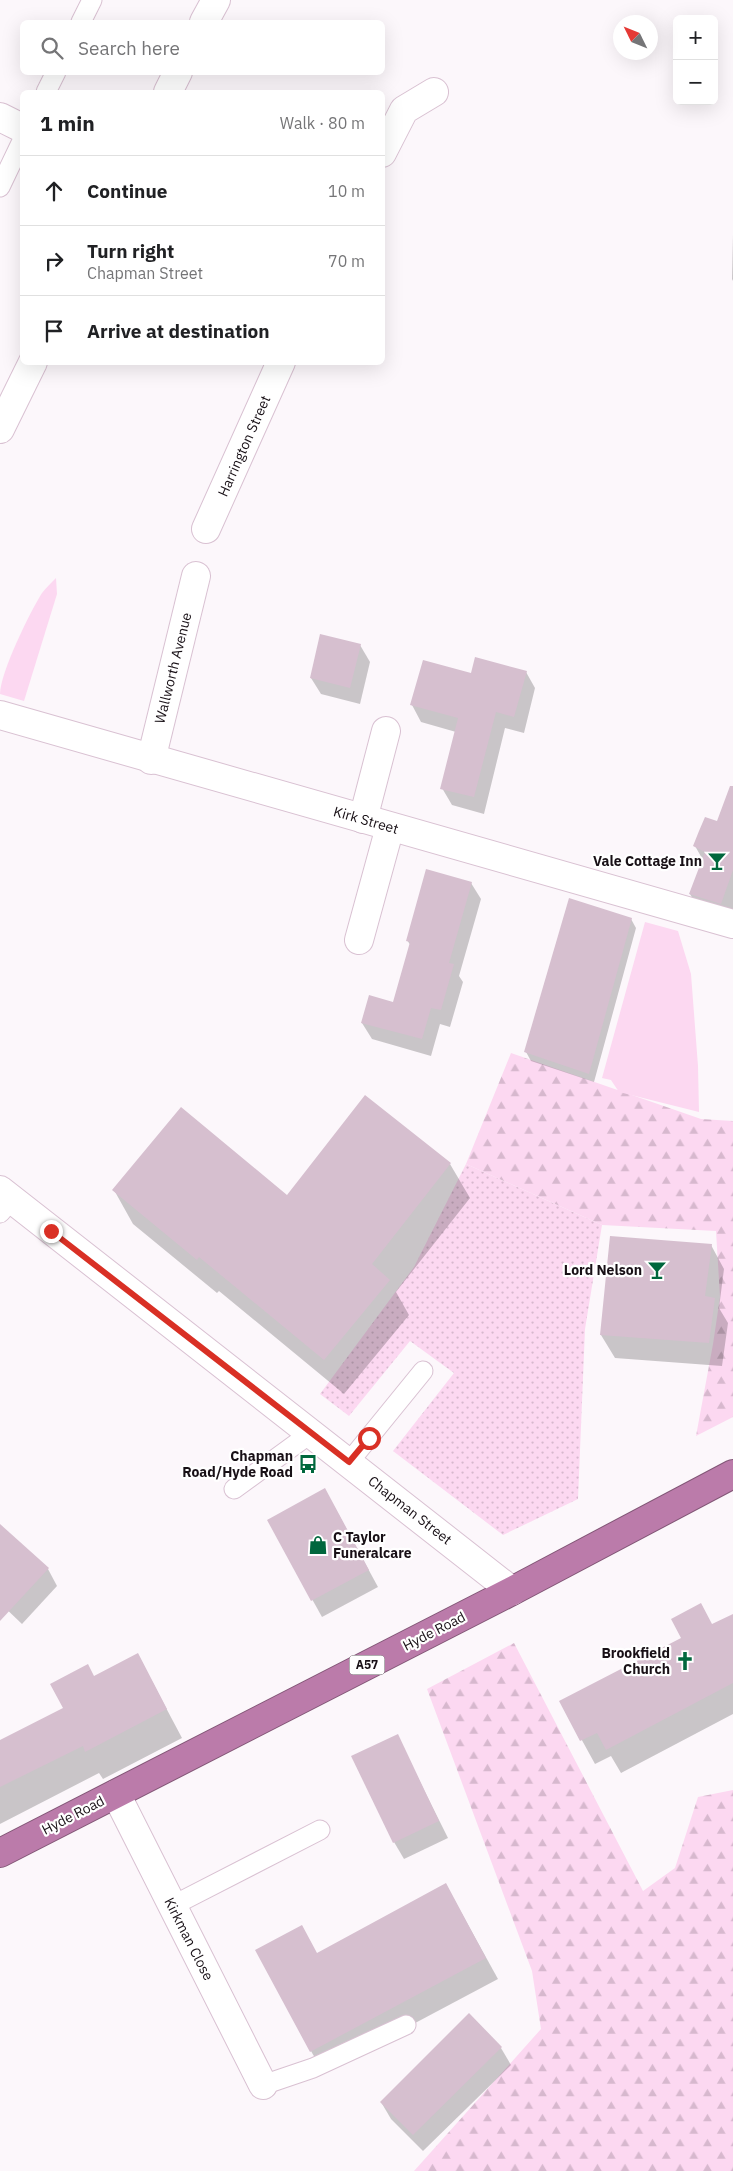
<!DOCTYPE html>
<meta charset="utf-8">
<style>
body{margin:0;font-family:"IBM Plex Sans",sans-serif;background:#f6f6f6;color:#202124}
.controls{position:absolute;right:15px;top:15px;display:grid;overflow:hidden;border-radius:8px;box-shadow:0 5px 20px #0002}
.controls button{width:45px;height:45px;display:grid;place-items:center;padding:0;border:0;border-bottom:1px solid #e0e0e0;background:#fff;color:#202124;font:25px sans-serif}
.compass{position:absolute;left:613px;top:15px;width:45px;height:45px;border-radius:50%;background:#fff;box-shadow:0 5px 20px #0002;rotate:313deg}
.stop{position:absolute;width:15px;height:15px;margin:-11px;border:4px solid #d93025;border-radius:50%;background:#fff}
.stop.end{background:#d93025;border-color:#fff;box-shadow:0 1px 5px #0008}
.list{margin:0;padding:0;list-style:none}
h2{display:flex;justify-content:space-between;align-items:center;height:65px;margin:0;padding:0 20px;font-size:21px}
h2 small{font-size:16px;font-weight:400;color:#757577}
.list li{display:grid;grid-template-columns:32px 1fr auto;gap:15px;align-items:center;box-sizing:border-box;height:70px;padding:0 20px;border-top:1px solid #e0e0e0}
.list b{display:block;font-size:19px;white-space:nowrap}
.list p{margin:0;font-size:16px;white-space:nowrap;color:#757577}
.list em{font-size:16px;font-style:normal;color:#757577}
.icon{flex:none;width:28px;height:28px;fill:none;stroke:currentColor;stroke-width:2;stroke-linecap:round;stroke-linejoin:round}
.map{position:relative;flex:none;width:733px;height:2171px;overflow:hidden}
.search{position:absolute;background:#fff;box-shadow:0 5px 20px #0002;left:20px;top:20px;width:365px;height:55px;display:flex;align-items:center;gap:12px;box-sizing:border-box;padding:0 18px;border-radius:8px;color:#757577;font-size:19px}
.panel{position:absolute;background:#fff;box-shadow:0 5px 20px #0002;left:20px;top:90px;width:365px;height:275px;border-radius:8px}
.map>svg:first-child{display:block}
.grass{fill:url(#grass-dots)}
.forest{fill:url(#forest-firs)}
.garden{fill:#fcd8f1}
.shadow{fill:#0003}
.building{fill:#d6bfcf}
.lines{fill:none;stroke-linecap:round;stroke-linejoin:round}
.lane-casing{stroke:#d9c1d2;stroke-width:21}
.street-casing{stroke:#d9c1d2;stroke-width:30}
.secondary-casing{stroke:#d9c1d2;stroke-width:30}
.highway-casing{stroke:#825676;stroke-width:30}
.lane{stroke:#fff;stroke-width:19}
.street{stroke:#fff;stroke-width:28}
.secondary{stroke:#fff;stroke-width:28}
.highway{stroke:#bb7baa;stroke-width:28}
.route{stroke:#d93025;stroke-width:6}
.labels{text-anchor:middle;stroke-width:4.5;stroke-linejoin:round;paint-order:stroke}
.shield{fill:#fff;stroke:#5d585c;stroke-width:1}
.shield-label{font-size:12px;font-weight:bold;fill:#181016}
.street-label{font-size:14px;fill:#181016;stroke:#fff}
.poi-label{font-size:14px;font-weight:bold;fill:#181016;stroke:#fff;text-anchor:end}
</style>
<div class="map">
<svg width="733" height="2171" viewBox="0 0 733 2171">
<defs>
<pattern id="grass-dots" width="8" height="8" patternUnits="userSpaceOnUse" patternTransform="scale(1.25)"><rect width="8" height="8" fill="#fcd8f1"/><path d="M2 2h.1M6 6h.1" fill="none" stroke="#d7b8ce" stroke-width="1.8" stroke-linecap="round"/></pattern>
<pattern id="forest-firs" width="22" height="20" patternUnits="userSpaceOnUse" patternTransform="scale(1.25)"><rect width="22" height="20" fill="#fcd8f1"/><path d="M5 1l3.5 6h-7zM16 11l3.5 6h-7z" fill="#d7b8ce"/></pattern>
</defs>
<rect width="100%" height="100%" fill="#fcf7fb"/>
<polygon class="grass" points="466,1164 602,1225 585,1329 578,1499 503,1535 393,1451 454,1373 410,1341 349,1416 320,1394 414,1267"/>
<g class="forest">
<polygon points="511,1053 701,1119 733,1121 733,1417 696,1436 713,1344 720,1297 716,1231 602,1225 466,1164"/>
<polygon points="514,1643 643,1891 675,1868 698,1797 733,1790 733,2171 414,2171 541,2029 532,1971 427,1689"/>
</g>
<g class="garden">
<path d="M56 578 57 594 24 701 0 694C0 673 30 612 42 593 46 588 51 583 56 578Z"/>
<polygon points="645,922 678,931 691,974 698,1066 699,1112 619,1092 611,1080 602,1078"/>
</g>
<g class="shadow">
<polygon points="733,234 733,281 732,279"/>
<polygon points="360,645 370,662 360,704 321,694 311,678"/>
<polygon points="526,672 535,688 524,733 505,728 484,814 452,805 442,788 456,732 421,722 412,705 471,675"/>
<polygon points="733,827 733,913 700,911 690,894 703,860 695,846"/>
<polygon points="471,883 481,899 459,976 463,982 450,1027 440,1024 431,1056 372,1039 362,1023 394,1003 411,946 407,940"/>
<polygon points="631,919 636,928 594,1082 531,1061 526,1052"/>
<polygon points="450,1164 470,1198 396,1292 409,1315 344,1394 219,1291 217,1293 133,1224 114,1190 287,1196"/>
<polygon points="711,1245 724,1269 719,1308 728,1323 722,1366 615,1358 601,1335"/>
<polygon points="334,1506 378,1587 322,1617 268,1520"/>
<polygon points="0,1526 48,1569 57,1586 22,1624 0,1603"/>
<polygon points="733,1625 733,1714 621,1773 611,1756 595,1764 561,1702"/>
<polygon points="138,1655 182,1738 103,1779 99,1773 0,1824 0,1742 65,1709 94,1678"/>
<polygon points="397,1736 448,1838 404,1859 394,1842"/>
<polygon points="446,1885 498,1979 323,2072 311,2051 317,1954"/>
<polygon points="469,2015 501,2048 511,2065 423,2151 391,2119 381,2102"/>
</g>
<g class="building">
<polygon points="320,634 361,644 350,688 310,678"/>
<polygon points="475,657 527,671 514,717 496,712 474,797 440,789 458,718 410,705 423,660 471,673"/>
<polygon points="730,786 733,786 733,870 721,904 689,894 705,852 693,846 699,831 705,817 717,821"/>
<polygon points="426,869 472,882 449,963 454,964 441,1010 431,1008 422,1039 361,1023 369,995 393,1002 410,942 406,941"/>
<polygon points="569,898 632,918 589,1074 524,1052"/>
<polygon points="365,1095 451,1163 372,1264 390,1280 324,1360 199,1257 197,1260 112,1190 181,1107 287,1195"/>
<polygon points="610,1236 712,1244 705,1296 715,1298 709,1343 600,1335"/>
<polygon points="325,1488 369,1570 311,1601 267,1520"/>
<polygon points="0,1524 49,1568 0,1621"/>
<polygon points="701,1603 712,1624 733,1614 733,1683 606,1750 597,1733 580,1741 559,1701 681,1638 671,1619"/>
<polygon points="138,1653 167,1709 85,1752 83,1746 0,1787 0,1740 63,1708 50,1684 88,1664 94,1676"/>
<polygon points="398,1734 439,1821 393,1843 351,1756"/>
<polygon points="446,1883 486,1958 310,2052 255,1950 302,1925 317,1953"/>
<polygon points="469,2013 502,2047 413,2135 380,2102"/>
</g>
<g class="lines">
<g class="lane-casing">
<g id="lane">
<polyline points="81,22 92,0"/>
<polyline points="46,92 56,72"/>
<polyline points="0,187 22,141"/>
<polyline points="0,1213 12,1199"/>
<polyline points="349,1462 423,1371"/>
<polyline points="234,1489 311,1433"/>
<polyline points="172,1906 320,1830"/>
<polyline points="263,2085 313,2068 406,2025"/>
</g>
</g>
<g class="street-casing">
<g id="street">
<polyline points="204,22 216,0"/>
<polyline points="168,92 178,72"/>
<polyline points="0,117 22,128"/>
<polyline points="382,153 404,110 434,92"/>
<polyline points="0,429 33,362"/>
<polyline points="206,529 281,362"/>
<polyline points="0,715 733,924"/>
<polyline points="151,760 196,576"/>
<polyline points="363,819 386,731"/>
<polyline points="359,940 390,827"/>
<polyline points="116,1794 263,2085"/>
</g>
</g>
<g class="secondary-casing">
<polyline id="secondary" points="0,1190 512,1591"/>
</g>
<g class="highway-casing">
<polyline id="highway" points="0,1853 512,1591 733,1474"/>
</g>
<use href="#lane" class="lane"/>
<use href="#street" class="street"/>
<use href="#secondary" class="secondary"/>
<use href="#highway" class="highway"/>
</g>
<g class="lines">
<polyline class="route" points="51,1231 349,1462 369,1438"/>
</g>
<defs>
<g id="bar-bare" transform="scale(1.5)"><path d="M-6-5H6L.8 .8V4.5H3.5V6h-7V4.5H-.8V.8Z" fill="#00673d" stroke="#fff" stroke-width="2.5" paint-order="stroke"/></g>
<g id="bus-bare" transform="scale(1.5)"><path d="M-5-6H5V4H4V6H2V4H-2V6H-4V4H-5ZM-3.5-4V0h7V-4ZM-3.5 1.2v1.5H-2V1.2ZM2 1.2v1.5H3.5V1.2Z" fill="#00673d" stroke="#fff" stroke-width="2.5" paint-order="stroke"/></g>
<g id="shop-bare" transform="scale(1.5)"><path d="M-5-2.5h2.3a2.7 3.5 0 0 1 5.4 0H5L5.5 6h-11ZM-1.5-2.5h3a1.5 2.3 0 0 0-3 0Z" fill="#00673d" stroke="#fff" stroke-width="2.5" paint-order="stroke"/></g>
<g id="church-bare" transform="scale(1.5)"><path d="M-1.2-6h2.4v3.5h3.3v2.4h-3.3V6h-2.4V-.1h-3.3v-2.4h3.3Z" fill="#00673d" stroke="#fff" stroke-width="2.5" paint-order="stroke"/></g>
</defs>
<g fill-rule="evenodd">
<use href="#bar-bare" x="717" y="861"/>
<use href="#bar-bare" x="657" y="1270"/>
<use href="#bus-bare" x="308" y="1464"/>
<use href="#shop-bare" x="318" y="1545"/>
<use href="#church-bare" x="685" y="1661"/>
</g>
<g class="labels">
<rect class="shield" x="349.5" y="1655.5" width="35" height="19" rx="4"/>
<g class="shield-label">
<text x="367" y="1669">A57</text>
</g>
<g class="street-label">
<text transform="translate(244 446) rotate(-66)" y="5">Harrington Street</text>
<text transform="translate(173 668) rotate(-76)" y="5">Wallworth Avenue</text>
<text transform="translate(366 820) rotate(16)" y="5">Kirk Street</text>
<text transform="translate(410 1510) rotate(38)" y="5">Chapman Street</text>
<text transform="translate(434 1631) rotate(-27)" y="5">Hyde Road</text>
<text transform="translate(73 1815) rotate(-27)" y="5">Hyde Road</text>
<text transform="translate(189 1939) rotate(63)" y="5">Kirkman Close</text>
</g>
<g class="poi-label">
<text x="702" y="866">Vale Cottage Inn</text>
<text x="642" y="1275">Lord Nelson</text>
<text x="293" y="1461">Chapman<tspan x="293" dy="16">Road/Hyde Road</tspan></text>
<text x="333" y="1542" text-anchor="start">C Taylor<tspan x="333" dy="16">Funeralcare</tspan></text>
<text x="670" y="1658">Brookfield<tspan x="670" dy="16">Church</tspan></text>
</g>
</g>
</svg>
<div class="controls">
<button>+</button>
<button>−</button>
</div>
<svg class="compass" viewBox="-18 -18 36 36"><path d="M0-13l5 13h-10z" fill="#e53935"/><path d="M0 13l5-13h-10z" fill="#757577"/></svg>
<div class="stop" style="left:369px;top:1438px"></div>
<div class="stop end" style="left:51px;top:1231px"></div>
<div class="search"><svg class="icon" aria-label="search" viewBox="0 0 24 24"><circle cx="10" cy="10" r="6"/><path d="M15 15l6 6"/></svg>Search here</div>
<section class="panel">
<h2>1 min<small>Walk · 80 m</small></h2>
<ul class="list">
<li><svg class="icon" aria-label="ahead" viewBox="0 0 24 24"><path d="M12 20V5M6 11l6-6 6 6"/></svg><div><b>Continue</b></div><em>10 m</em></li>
<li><svg class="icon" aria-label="right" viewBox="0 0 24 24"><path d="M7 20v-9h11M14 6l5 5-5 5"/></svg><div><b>Turn right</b><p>Chapman Street</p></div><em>70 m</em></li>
<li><svg class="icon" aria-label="arrive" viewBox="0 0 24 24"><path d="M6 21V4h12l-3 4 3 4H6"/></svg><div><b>Arrive at destination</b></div></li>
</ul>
</section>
</div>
